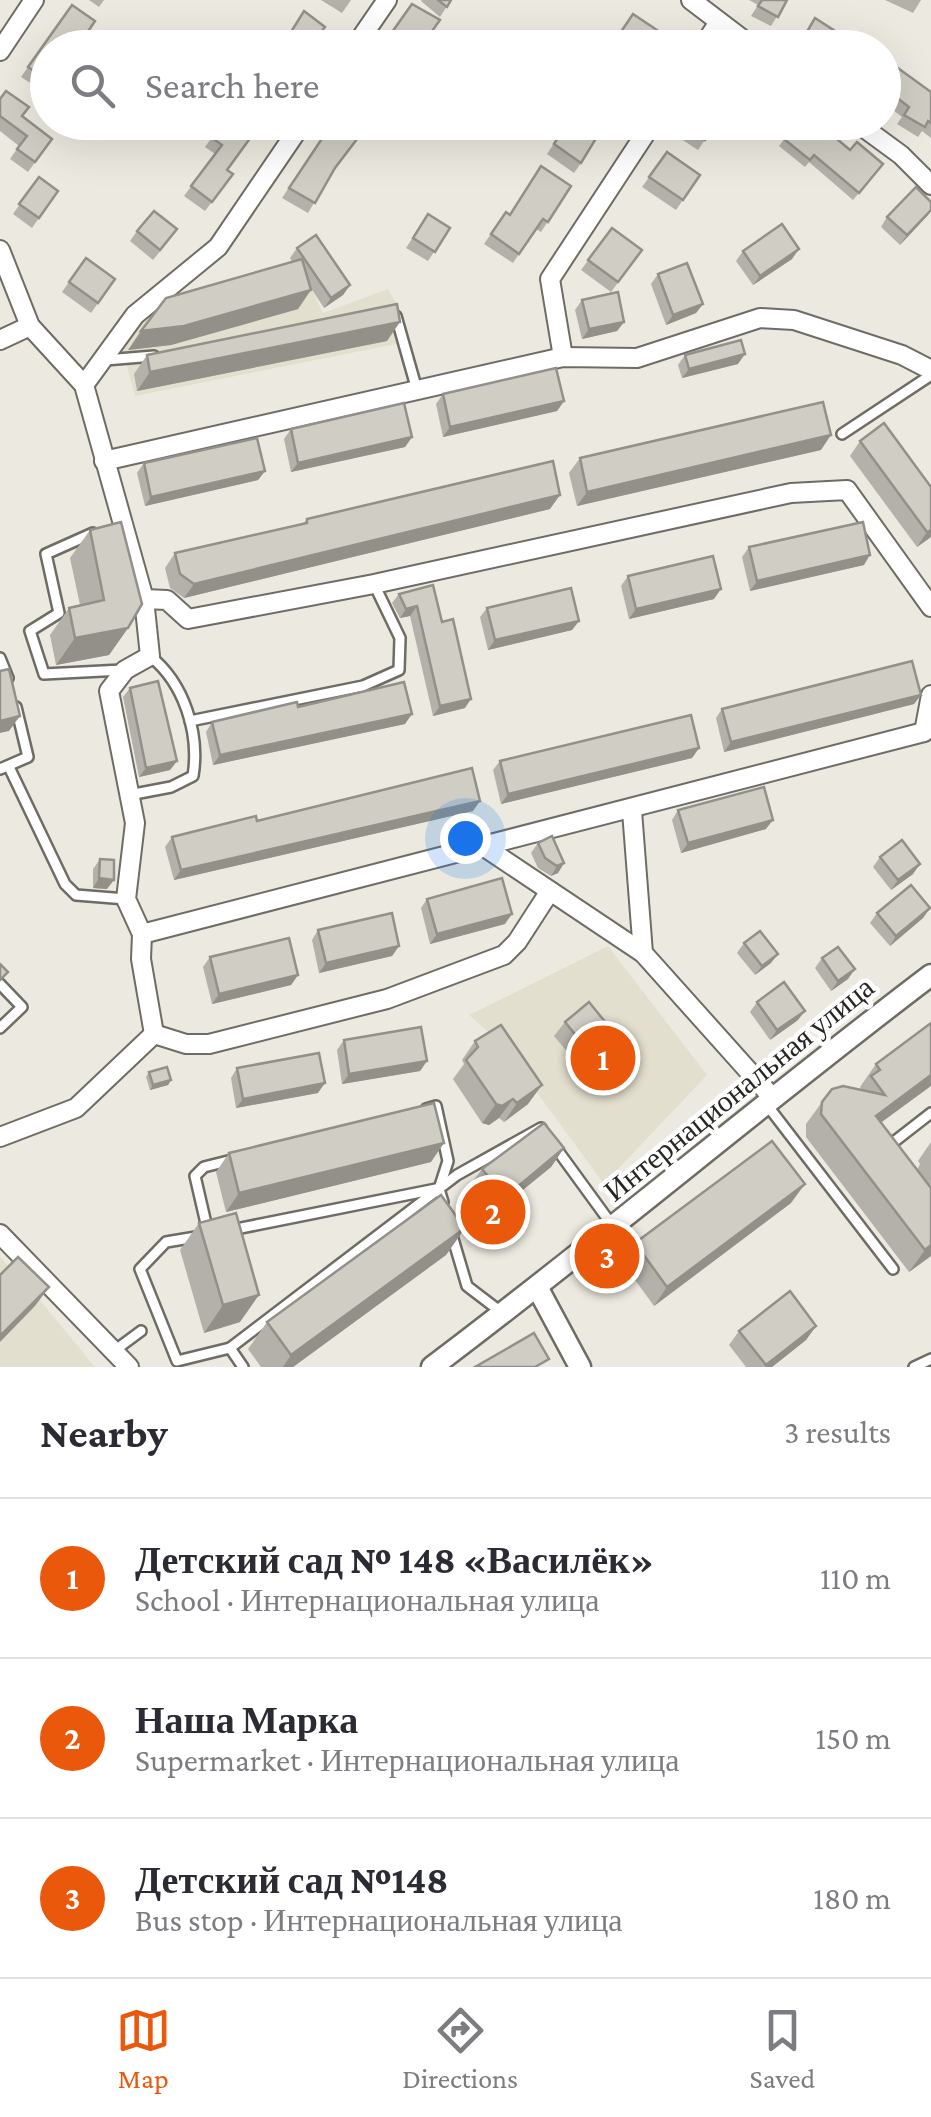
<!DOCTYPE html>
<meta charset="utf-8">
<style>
body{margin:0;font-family:"Crimson Pro",serif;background:#f7f7f7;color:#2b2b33}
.you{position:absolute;left:465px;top:838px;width:35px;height:35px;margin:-25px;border:8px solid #fff;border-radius:50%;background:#1a73e8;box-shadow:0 0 0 15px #1a73e833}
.badge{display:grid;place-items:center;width:65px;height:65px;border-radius:50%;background:#ea580c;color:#fff;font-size:32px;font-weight:700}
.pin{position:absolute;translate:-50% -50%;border:5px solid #fff;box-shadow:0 2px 10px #0006}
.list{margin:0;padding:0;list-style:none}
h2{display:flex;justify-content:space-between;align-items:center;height:130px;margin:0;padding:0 40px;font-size:42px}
h2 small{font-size:32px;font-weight:400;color:#7c7c81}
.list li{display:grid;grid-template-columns:65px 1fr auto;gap:30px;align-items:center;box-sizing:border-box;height:160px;padding:0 40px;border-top:2px solid #e1e1e2}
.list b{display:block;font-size:38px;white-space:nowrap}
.list p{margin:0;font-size:32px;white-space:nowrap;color:#7c7c81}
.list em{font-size:32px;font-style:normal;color:#7c7c81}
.icon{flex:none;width:55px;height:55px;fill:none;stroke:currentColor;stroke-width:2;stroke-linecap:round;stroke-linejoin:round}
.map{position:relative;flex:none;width:931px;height:1367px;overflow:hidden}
.search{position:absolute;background:#fff;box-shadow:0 10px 40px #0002;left:30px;right:30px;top:30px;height:110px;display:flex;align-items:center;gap:25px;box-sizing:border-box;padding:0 35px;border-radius:55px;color:#7c7c81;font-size:38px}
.sheet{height:610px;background:#fff}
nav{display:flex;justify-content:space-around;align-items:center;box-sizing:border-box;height:140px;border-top:2px solid #e1e1e2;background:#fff;font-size:28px;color:#7c7c81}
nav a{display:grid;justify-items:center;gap:5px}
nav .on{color:#ea580c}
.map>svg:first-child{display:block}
.built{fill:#e3dfce}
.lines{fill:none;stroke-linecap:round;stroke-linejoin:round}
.service-casing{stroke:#6e6c63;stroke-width:14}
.minor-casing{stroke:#6e6c63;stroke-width:22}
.tertiary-casing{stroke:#6e6c63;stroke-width:25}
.service{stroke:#fff;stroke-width:9}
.minor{stroke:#fff;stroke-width:18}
.tertiary{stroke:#fff;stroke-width:20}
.wall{fill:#b3b1a9}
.shaded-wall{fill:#929089}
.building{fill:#d0cec4;stroke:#929089;stroke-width:2.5}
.labels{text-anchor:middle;stroke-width:9;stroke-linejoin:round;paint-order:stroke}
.street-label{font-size:30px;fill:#272622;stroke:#fff}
</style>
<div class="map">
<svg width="931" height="1367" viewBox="0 0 931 1367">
<rect width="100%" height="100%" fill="#eceae0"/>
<g class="built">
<polygon points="302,269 323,313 388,289 403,315 406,342 135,396 121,345 138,317"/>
<polygon points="608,946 707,1075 604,1184 499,1041 469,1015"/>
<polygon points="0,1257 38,1298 95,1367 0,1367"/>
</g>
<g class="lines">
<g class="service-casing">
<g id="service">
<polyline points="396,316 417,390"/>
<polyline points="105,360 154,356"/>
<polyline points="842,434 931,375"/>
<polyline points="93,533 46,554 59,613 30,631 44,674 122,670"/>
<polyline points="0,658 8,678"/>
<polyline points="190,721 363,686 399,670 400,638 374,584"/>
<polyline points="9,767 65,884 76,895 126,899"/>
<polyline points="0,769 28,757 16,707"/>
<path d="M129 795 171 787 193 776C200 733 184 683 150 656"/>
<polyline points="0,984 22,1007 0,1028"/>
<polyline points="767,1105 893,1269"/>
<polyline points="426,1109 436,1106 448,1161 439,1189 443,1202"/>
<polyline points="553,1144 612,1225"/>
<polyline points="886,1148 931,1113"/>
<polyline points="231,1230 436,1189"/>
<polyline points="208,1232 195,1176 204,1167 232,1160"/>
<polyline points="451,1232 467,1286 501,1312"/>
<polyline points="196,1237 166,1242 140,1269 177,1361 230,1348"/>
<polyline points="114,1351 141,1331"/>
<polyline points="243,1367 230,1348 457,1175 541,1128"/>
<polyline points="914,1367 931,1359"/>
</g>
</g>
<g class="minor-casing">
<g id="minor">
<polyline points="691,0 754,48"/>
<polyline points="354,48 387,0"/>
<polyline points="702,48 719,22"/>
<polyline points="0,51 34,0"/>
<polyline points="856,122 901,155 931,185"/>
<polyline points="0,250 30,326 84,385 144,599 150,656 125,670 109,691 135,823 126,899 142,934 141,959 154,1034"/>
<polyline points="0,340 30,326"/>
<polyline points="563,357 550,279 653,122"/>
<polyline points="84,385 135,315 218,247 303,122"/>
<polyline points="104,461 563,357 637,358 760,318 794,320 902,355 931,370"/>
<polyline points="144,599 167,600 188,619 374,584 791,493 847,490 931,607"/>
<polyline points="632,811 643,953 771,1096"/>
<polyline points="486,848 643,953"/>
<polyline points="142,934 924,732 931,695"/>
<polyline points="154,1034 186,1044 209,1044 387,999 504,955 517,942 550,891"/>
<polyline points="0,1137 76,1108 154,1034"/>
<polyline points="0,1234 129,1367"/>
</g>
</g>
<g class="tertiary-casing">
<g id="tertiary">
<polyline points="537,1287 580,1367"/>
<path d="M432 1367C601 1240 762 1103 931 975"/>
</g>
</g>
<use href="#service" class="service"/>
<use href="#minor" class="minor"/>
<use href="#tertiary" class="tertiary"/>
</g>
<g class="wall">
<polygon points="89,0 104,0 99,7"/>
<polygon points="321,0 351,0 342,13"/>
<polygon points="422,0 451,0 440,17 421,1"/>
<polygon points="749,0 787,0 771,26 751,16 758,5"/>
<polygon points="885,0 921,0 913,13"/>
<polygon points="412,4 420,48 387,48 383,45"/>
<polygon points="72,5 48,48 48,90 46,93 21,77"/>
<polygon points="815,18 825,48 802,48 798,45"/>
<polygon points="884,58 931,92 931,138 922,131 918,137 897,124 902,117 884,103"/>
<polygon points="0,99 52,139 28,172 10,159 19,146 0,131"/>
<polygon points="223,122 227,170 233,174 205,211 184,196 215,154 205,147"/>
<polygon points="332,122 333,171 308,213 282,198"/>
<polygon points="568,122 581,163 574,173 547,154"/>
<polygon points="683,122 717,122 698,150 675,135"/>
<polygon points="797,122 850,150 883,164 853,200 809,162 805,167 779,146"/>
<polygon points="667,152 700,175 676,210 642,187"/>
<polygon points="39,177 58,191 32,228 13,214"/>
<polygon points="571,186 541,232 536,229 513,263 484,244 506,212 510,214"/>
<polygon points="428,214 450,228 428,261 406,248"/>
<polygon points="928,215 900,245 881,227 887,217"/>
<polygon points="612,228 642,250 611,292 581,270"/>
<polygon points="137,231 170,239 153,260 130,241"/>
<polygon points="297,248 350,285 343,295 324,308 311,288 298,309 171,345 128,350 292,262 290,258"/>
<polygon points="743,251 792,259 753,285 736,261"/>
<polygon points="86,258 115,279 91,313 62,292"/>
<polygon points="658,274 703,304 696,313 666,325 651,284"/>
<polygon points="582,300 624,322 617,331 582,339 575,310"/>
<polygon points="387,341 137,391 134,374 147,355"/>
<polygon points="685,355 738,364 682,378 678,365"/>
<polygon points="443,394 564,401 557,411 443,437 436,404"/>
<polygon points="291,429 412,437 405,447 291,472 284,439"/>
<polygon points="860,441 931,537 917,547 850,456"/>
<polygon points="821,450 577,506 569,473 580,458"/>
<polygon points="144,463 265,471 258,480 145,506 137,473"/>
<polygon points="550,509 184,598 170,588 165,568 175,553 303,524 307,519"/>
<polygon points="90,530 128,628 109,655 56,665 50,635 69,608 80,605 70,558"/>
<polygon points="749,547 864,565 750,591 742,557"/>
<polygon points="628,576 714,599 629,619 621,586"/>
<polygon points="433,585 465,708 433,716 410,616 400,618 392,603 399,594"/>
<polygon points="487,608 579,621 572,630 488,650 480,617"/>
<polygon points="130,688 177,761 170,770 139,777 123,697"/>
<polygon points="921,695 914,704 724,752 716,718 722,709"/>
<polygon points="298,707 405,724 213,765 206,732 212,722"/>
<polygon points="699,748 692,758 501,804 493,770 500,761"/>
<polygon points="678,810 766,829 681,853 672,820"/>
<polygon points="473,811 174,880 165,847 172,837 257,821"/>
<polygon points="538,843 564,863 558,873 551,876 538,868 531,853"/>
<polygon points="880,857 913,874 891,890 873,867"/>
<polygon points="100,859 107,889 93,888 93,869"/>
<polygon points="427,899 505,924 430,944 421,908"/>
<polygon points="930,908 923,918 890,946 870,923 877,913"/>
<polygon points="318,930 399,946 392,956 319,973 312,940"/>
<polygon points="744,943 771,963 755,975 737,953"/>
<polygon points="210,957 298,975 291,985 212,1004 203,967"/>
<polygon points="822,958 848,979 831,991 815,968"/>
<polygon points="757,1002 798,1020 770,1040 750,1012"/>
<polygon points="565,1022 622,1069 598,1089 554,1036"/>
<polygon points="931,1023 881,1123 917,1170 920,1164 918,1161 931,1142 931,1256 909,1272 806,1137 806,1124 822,1102 862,1090 860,1087 876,1064"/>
<polygon points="344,1040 427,1061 420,1071 342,1084 337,1050"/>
<polygon points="475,1041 528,1104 504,1122 499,1118 489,1125 482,1123 453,1079 464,1064 462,1060"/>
<polygon points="237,1068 318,1093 236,1108 231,1078"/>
<polygon points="149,1072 171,1080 168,1085 150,1090 146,1077"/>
<polygon points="564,1148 551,1167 491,1216 468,1188 482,1169"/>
<polygon points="229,1153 431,1162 226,1212 216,1172"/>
<polygon points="791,1203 654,1306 622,1262 635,1243"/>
<polygon points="199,1223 240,1322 204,1333 180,1250"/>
<polygon points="465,1228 446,1255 293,1367 261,1367 248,1349 267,1322"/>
<polygon points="816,1326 806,1340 772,1367 746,1367 729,1345 739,1331"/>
</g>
<g class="shaded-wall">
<polygon points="931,210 928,215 900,245 907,235"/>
<polygon points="799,249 792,259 753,285 760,276"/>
<polygon points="350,285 343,295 324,308 331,298"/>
<polygon points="311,290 298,309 171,345 128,350 141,331"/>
<polygon points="703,304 696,313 666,325 673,315"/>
<polygon points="400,322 387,341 137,391 150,372"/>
<polygon points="624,322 617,331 582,339 589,329"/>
<polygon points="745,354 738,364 682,378 689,369"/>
<polygon points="564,401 557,411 443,437 450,427"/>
<polygon points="831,435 821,450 577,506 587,492"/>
<polygon points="412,437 405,447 291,472 298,463"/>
<polygon points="265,471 258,480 145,506 151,497"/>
<polygon points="560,495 550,509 184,598 194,584"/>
<polygon points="931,530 931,537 917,547 927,532"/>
<polygon points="870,555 864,565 750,591 757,581"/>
<polygon points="721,589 714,599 629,619 636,609"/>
<polygon points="417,606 410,616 400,618 406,609"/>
<polygon points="579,621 572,630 488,650 495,640"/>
<polygon points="128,628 109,655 56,665 75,638"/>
<polygon points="921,695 914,704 724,752 731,742"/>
<polygon points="471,699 465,708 433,716 440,706"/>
<polygon points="412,714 405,724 213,765 220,755"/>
<polygon points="20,716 9,731 0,733 0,721"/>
<polygon points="699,748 692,758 501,804 508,794"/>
<polygon points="177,761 170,770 139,777 146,768"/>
<polygon points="480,801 473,811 174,880 181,870"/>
<polygon points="773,820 766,829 681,853 688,843"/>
<polygon points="564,863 558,873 551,876 557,866"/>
<polygon points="920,864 913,874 891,890 898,880"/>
<polygon points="99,878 114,880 107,889 93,888"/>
<polygon points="930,908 923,918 890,946 896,936"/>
<polygon points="512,914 505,924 430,944 437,934"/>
<polygon points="399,946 392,956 319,973 326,963"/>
<polygon points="778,954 771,963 755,975 762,966"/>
<polygon points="855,969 848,979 831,991 838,981"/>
<polygon points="298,975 291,985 212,1004 219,994"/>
<polygon points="805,1011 798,1020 770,1040 777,1030"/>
<polygon points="632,1055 622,1069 598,1089 608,1075"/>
<polygon points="427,1061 420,1071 342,1084 349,1074"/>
<polygon points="931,1075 931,1086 860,1138 876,1116"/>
<polygon points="171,1080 168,1085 150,1090 153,1085"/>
<polygon points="325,1083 318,1093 236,1108 243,1099"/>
<polygon points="542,1085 528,1104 504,1122 517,1103"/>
<polygon points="513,1099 499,1118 489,1125 482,1123 496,1104"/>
<polygon points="444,1143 431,1162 226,1212 239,1193"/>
<polygon points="564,1148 551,1167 491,1216 505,1197"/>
<polygon points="805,1184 791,1203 654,1306 667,1287"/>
<polygon points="465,1228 446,1255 293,1367 283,1367 291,1355"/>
<polygon points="931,1245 931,1256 909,1272 925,1250"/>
<polygon points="49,1287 35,1306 0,1342 0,1336"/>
<polygon points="259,1295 240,1322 204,1333 223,1305"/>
<polygon points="816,1326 806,1340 772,1367 765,1367"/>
</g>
<g class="building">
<polygon points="438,0 451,0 447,7"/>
<polygon points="762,0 787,0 778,17 758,6"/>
<polygon points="412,4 440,20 420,48 408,48 390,35"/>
<polygon points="72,5 95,21 77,48 48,48 48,80 28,67"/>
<polygon points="304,11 325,27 309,48 281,48"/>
<polygon points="633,14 657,30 646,48 610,48"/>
<polygon points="815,18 835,31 825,48 805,35"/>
<polygon points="884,58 931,92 931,123 928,121 925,127 904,115 909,107 884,88"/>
<polygon points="6,91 29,107 22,116 52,139 35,162 17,149 27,136 0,116 0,99"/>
<polygon points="223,122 255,122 259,126 227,170 233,174 212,202 191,186 222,145 212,138"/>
<polygon points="333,122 370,122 335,168 315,203 289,188"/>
<polygon points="568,122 606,122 581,163 554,144"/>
<polygon points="684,122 717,122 705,140 682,125"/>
<polygon points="797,122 817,122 850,150 857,142 883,164 859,193 814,155 810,160 784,139"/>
<polygon points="667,152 700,175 683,200 649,177"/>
<polygon points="541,166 571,186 548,222 543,219 519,254 491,234 506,212 510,215"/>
<polygon points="39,177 58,191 39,218 19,204"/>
<polygon points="916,187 931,202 931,210 907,235 887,217"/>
<polygon points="154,211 177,229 160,250 137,231"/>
<polygon points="428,214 450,228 435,252 413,238"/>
<polygon points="782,224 799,249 760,276 743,251"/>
<polygon points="612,228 642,250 618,282 588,260"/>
<polygon points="316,235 350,285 331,298 297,248"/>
<polygon points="86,258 115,279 98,303 69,282"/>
<polygon points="302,259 311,290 184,326 141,331 166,298"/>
<polygon points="687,263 703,304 673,315 658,274"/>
<polygon points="618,292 624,322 589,329 582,300"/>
<polygon points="397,304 400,322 150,372 147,355"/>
<polygon points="741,340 745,354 689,369 685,355"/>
<polygon points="556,368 564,401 450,427 443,394"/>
<polygon points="823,402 831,435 587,492 580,458"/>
<polygon points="404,403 412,437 298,463 291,429"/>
<polygon points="884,423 931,487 931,530 927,532 860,441"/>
<polygon points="257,438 265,471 151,497 144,463"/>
<polygon points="553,461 560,495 194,584 180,574 175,553 307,523 307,519"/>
<polygon points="121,522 142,604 128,628 75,638 69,608 104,600 90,530"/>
<polygon points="863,522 870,555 757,581 749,547"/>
<polygon points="713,556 721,589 636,609 628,576"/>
<polygon points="433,585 442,622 453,619 471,699 440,706 417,606 406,609 399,594"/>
<polygon points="571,588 579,621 495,640 487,608"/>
<polygon points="912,661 921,695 731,742 722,709"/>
<polygon points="9,669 20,716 0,721 0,671"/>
<polygon points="158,681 177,761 146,768 130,688"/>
<polygon points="404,682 412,714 220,755 212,722 297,702 298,707"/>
<polygon points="691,715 699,748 508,794 500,761"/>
<polygon points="472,768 480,801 181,870 172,837 256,816 257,821"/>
<polygon points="764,787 773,820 688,843 678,810"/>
<polygon points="552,836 564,863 557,866 545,858 538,843"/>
<polygon points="902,840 920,864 898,880 880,857"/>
<polygon points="100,859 114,860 114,880 99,878"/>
<polygon points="502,878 512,914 437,934 427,899"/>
<polygon points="911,885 930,908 896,936 877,913"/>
<polygon points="392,913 399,946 326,963 318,930"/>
<polygon points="760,931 778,954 762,966 744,943"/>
<polygon points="289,938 298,975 219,994 210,957"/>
<polygon points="838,947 855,969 838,981 822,958"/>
<polygon points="0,964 8,972 0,980"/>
<polygon points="784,982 805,1011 777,1030 757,1002"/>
<polygon points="589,1002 632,1055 608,1075 565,1022"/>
<polygon points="931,1023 931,1075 876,1116 931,1188 931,1245 925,1250 821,1114 822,1102 832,1089 843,1086 885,1095 871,1076 880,1070 876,1064"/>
<polygon points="501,1025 542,1085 517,1103 513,1099 502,1106 496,1104 466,1060 478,1047 475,1041"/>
<polygon points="421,1027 427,1061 349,1074 344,1040"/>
<polygon points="319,1053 325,1083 243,1099 237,1068"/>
<polygon points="167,1067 171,1080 153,1085 149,1072"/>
<polygon points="434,1103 444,1143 239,1193 229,1153"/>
<polygon points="544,1123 564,1148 505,1197 482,1169"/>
<polygon points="772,1141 805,1184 667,1287 635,1243"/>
<polygon points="441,1195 465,1228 291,1355 267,1322"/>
<polygon points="236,1213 259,1295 223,1305 199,1223"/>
<polygon points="18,1257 49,1287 0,1336 0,1275"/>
<polygon points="790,1291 816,1326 766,1365 739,1331"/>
<polygon points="534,1333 549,1359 535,1367 475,1367"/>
</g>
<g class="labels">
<g class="street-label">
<text transform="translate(739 1089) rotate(-39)" y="10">Интернациональная улица</text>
</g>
</g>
</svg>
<div class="you"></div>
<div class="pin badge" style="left:603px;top:1058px">1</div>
<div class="pin badge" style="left:493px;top:1212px">2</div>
<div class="pin badge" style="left:607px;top:1256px">3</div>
<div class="search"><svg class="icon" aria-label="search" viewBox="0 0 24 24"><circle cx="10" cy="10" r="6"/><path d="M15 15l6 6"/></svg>Search here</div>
</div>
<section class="sheet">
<h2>Nearby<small>3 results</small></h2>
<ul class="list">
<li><span class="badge">1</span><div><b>Детский сад № 148 «Василёк»</b><p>School · Интернациональная улица</p></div><em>110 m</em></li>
<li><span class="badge">2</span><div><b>Наша Марка</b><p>Supermarket · Интернациональная улица</p></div><em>150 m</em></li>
<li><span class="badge">3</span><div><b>Детский сад №148</b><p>Bus stop · Интернациональная улица</p></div><em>180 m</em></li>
</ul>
</section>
<nav>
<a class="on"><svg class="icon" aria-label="map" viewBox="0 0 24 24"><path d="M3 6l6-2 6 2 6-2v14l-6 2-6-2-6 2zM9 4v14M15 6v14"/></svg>Map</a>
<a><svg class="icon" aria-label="directions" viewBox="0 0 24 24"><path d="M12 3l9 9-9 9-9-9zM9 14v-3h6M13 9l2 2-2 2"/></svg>Directions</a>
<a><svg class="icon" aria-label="saved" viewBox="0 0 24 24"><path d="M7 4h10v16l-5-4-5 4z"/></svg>Saved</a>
</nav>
